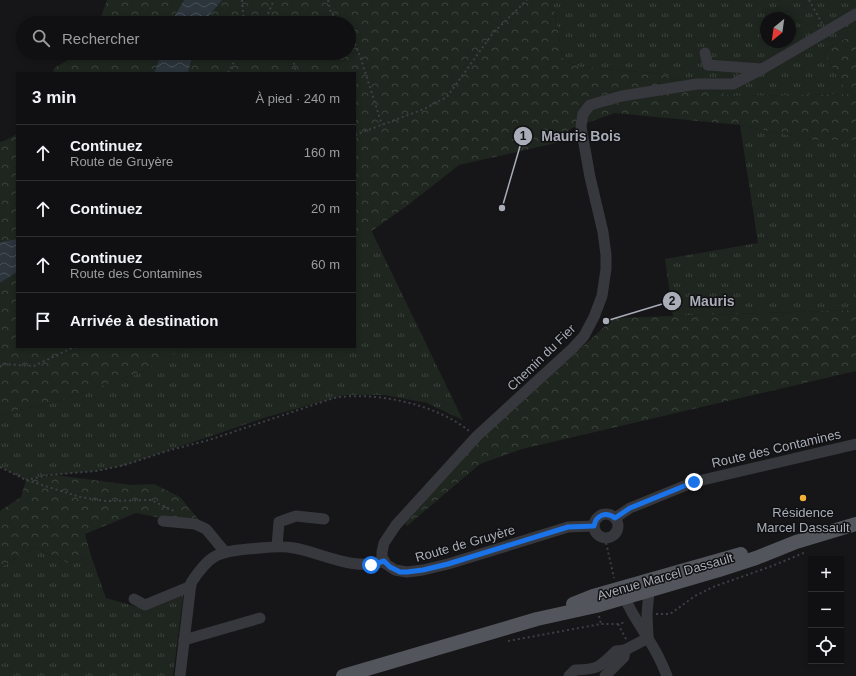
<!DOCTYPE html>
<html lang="fr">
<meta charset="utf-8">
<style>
body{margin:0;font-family:Arial,sans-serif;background:#19191b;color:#f1f3f6}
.controls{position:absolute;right:12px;bottom:12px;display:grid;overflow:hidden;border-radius:0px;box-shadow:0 2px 6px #0003}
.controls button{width:36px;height:36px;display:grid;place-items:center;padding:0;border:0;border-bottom:1px solid #303032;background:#101012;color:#f1f3f6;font:20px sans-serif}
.compass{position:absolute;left:760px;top:12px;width:36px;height:36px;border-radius:50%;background:#101012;box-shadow:0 2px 6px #0003;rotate:209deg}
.stop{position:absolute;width:12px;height:12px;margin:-9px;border:3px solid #1a73e8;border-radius:50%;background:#fff}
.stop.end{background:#1a73e8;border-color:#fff;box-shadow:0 1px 4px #0008}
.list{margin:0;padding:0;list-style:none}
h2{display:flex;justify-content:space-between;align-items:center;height:52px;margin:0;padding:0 16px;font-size:17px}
h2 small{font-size:13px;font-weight:400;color:#9c9d9f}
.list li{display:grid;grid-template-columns:26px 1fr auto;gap:12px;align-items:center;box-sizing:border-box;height:56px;padding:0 16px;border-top:1px solid #303032}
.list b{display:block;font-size:15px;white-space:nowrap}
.list p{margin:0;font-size:13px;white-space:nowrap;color:#9c9d9f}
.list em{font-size:13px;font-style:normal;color:#9c9d9f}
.icon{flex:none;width:22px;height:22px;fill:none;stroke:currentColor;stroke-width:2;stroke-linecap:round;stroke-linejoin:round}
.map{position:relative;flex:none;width:856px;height:676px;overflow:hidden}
.search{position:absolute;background:#101012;box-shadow:0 2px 6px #0003;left:16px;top:16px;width:340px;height:44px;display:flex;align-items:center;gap:10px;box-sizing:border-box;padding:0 14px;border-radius:22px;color:#9c9d9f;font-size:15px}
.panel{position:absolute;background:#101012;box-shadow:0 2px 6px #0003;left:16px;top:72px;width:340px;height:276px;border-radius:0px}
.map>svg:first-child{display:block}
.grass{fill:url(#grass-tufts);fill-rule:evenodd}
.forest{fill:url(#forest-crowns)}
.water{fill:url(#water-waves)}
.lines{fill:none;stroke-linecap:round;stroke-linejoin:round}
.path{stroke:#3d3f44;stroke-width:2;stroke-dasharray:2 3;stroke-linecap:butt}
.minor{stroke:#37383d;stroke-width:11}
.major{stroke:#53555c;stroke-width:14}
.route{stroke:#1a73e8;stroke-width:5}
.poi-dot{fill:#f2b134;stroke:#111113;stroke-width:1.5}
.labels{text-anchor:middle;stroke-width:3;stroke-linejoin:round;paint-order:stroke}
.street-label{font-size:13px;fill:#a8adb8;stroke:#111113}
.poi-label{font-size:13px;fill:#a8adb8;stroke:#111113}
.leader{fill:none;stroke:#a8adb8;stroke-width:1.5}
.callout-dot{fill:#a8adb8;stroke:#111113;stroke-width:1.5}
.mark-label{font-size:12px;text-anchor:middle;font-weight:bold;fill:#111}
.callout-label{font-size:14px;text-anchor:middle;font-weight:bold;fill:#a8adb8;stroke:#111113;stroke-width:3;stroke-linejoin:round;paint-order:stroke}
</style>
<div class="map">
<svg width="856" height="676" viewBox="0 0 856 676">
<defs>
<pattern id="grass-tufts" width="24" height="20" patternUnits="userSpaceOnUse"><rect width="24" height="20" fill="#1e261f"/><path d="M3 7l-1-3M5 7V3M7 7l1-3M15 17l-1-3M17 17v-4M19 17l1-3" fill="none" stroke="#3c433d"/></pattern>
<pattern id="forest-crowns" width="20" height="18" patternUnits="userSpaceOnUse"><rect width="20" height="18" fill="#1e261f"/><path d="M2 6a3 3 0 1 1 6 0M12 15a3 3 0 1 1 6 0" fill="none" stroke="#3c433d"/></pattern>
<pattern id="water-waves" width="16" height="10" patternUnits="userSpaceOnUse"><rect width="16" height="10" fill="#2c353c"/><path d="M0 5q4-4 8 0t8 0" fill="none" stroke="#485056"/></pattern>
</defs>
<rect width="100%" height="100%" fill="#161618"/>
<g class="grass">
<path d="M555 0H856V33L823 51 848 94 731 96 664 74 580 67 563 60 553 3ZM766 18H790V42H766Z"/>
<polygon points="740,125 812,140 856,140 856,310 673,316 665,259 758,243"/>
<polygon points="371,230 463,420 427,403 385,395 345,395 267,417 125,465 96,471 49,475 26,480 0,467 0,416 15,411 56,402 136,374 188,347 355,347 355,243"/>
<polygon points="34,547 70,564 91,556 106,598 141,608 184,590 173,676 0,676 0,568"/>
</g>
<g class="forest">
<polygon points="107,0 184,0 173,19 172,23 99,23"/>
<polygon points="222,0 555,0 553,3 563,60 580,67 664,74 731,96 848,94 823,51 856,33 856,140 812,140 740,125 615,113 572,128 556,143 459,165 408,205 355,243 355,73 188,73 193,53 349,53 349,23 203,23"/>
<polygon points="80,53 162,53 154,73 53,73 54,68"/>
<polygon points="17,134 17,239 0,242 0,142 6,140"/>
<polygon points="17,272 17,347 188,347 136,374 56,402 15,411 0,416 0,283"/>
<polygon points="856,310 856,371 522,449 480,464 407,526 402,518 478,442 614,318"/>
<polygon points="55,475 131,485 154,484 180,497 204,526 136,513 85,534 91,556 70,564 34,547 0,568 0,511 21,497 26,480"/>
</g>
<g class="water">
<polygon points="184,0 222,0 203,23 172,23 173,19"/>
<polygon points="162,53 193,53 188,73 154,73"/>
<polygon points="17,239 17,272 0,283 0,242"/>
</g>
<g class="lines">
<g class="path">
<polyline points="242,0 244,23"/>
<polyline points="328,0 331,13 344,23"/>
<polyline points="809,0 822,23"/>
<polyline points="264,23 274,0"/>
<polyline points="349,30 360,56 382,125"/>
<polyline points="292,53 296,73"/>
<polyline points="228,73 239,53"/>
<polyline points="355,135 424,109 447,97 493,33 527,0"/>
<polyline points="0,367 3,364 34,366 72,348 79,347"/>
<polyline points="0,467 26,480 80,497 106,501 151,500 176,512"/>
<path d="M26 480 49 475 96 471 125 465 170 450 209 440 334 398C375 391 436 404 469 431"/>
<polyline points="605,538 614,578"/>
<polyline points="656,614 670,614 695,596 713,587 772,566 806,552"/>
<polyline points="599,616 601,624"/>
<polyline points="618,624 626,639"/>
<polyline points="508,641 601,624 618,624 626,622"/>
</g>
<g class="minor">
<polyline points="705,53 708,65 761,69"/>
<circle cx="606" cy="526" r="12"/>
<polyline points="615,518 630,508 694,482 856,444"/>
<polyline points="163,521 195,524 206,529 225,552"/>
<polyline points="594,526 568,527 448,564 423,570 407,572 395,570 386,564 382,557 382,552 384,543 396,525 477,436 573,348 584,336 594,317 602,296 606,269 606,255 603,232 590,177 581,127 583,114 590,105 622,96 697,84 733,84 762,69 856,14"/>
<polyline points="277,546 279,522 296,516 324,519"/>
<polyline points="648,585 649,591 647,614 648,637"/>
<path d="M622 590C627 608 638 621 647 637 655 649 662 663 667 676"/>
<polyline points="134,599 145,605 191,586"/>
<polyline points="184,640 260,618"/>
<path d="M180 676 191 583C209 555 217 552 248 549 264 548 279 545 294 548 323 553 355 572 384 561"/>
<path d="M569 676 575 670C600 669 599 667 616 651L625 650 648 638"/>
<polyline points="605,676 624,657 625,650"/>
</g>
<g class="major">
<polyline points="573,604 593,596 741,554"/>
<polyline points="343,676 537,619 596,606 719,570 756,558 796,542 856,524"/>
</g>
</g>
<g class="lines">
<path class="route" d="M371 565 384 561 390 567 400 572H407L423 570 448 564 568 527 594 526C596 515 606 511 615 518L630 508 694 482"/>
</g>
<circle class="poi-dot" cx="803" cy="498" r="4"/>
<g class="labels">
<g class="street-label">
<text transform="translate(541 357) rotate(-44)" y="5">Chemin du Fier</text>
<text transform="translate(776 448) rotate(-13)" y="5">Route des Contamines</text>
<text transform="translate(465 543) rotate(-16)" y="5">Route de Gruyère</text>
<text transform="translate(665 576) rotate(-16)" y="5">Avenue Marcel Dassault</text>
</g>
<g class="poi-label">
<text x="803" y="517">Résidence<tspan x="803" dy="15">Marcel Dassault</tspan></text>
</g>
</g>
<path class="leader" d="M502 208L523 136M606 321L672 301"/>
<g class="callout-dot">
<circle cx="502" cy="208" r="4"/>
<circle cx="606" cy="321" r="4"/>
<circle cx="523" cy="136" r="10"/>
<circle cx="672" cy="301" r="10"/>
</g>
<g class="mark-label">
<text x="523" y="140">1</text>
<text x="672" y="305">2</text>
</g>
<g class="callout-label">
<text x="581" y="141">Mauris Bois</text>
<text x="712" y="306">Mauris</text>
</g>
</svg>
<div class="controls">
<button>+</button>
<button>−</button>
<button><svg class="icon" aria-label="locate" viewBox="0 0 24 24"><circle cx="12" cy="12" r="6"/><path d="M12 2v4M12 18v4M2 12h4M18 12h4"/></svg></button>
</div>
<svg class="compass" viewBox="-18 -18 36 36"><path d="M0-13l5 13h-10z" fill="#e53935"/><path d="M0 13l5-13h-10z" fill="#9c9d9f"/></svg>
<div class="stop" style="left:371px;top:565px"></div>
<div class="stop end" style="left:694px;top:482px"></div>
<div class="search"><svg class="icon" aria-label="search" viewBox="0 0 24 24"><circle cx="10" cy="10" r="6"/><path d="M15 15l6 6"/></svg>Rechercher</div>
<section class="panel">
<h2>3 min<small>À pied · 240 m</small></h2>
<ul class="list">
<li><svg class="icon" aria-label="ahead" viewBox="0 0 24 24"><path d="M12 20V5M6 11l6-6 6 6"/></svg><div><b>Continuez</b><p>Route de Gruyère</p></div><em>160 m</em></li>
<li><svg class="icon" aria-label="ahead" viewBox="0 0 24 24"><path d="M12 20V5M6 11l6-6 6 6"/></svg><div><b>Continuez</b></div><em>20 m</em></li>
<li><svg class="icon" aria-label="ahead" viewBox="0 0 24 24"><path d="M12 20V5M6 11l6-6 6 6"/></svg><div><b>Continuez</b><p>Route des Contamines</p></div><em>60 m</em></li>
<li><svg class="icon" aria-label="arrive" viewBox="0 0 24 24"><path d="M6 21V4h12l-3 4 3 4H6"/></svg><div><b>Arrivée à destination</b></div></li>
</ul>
</section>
</div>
